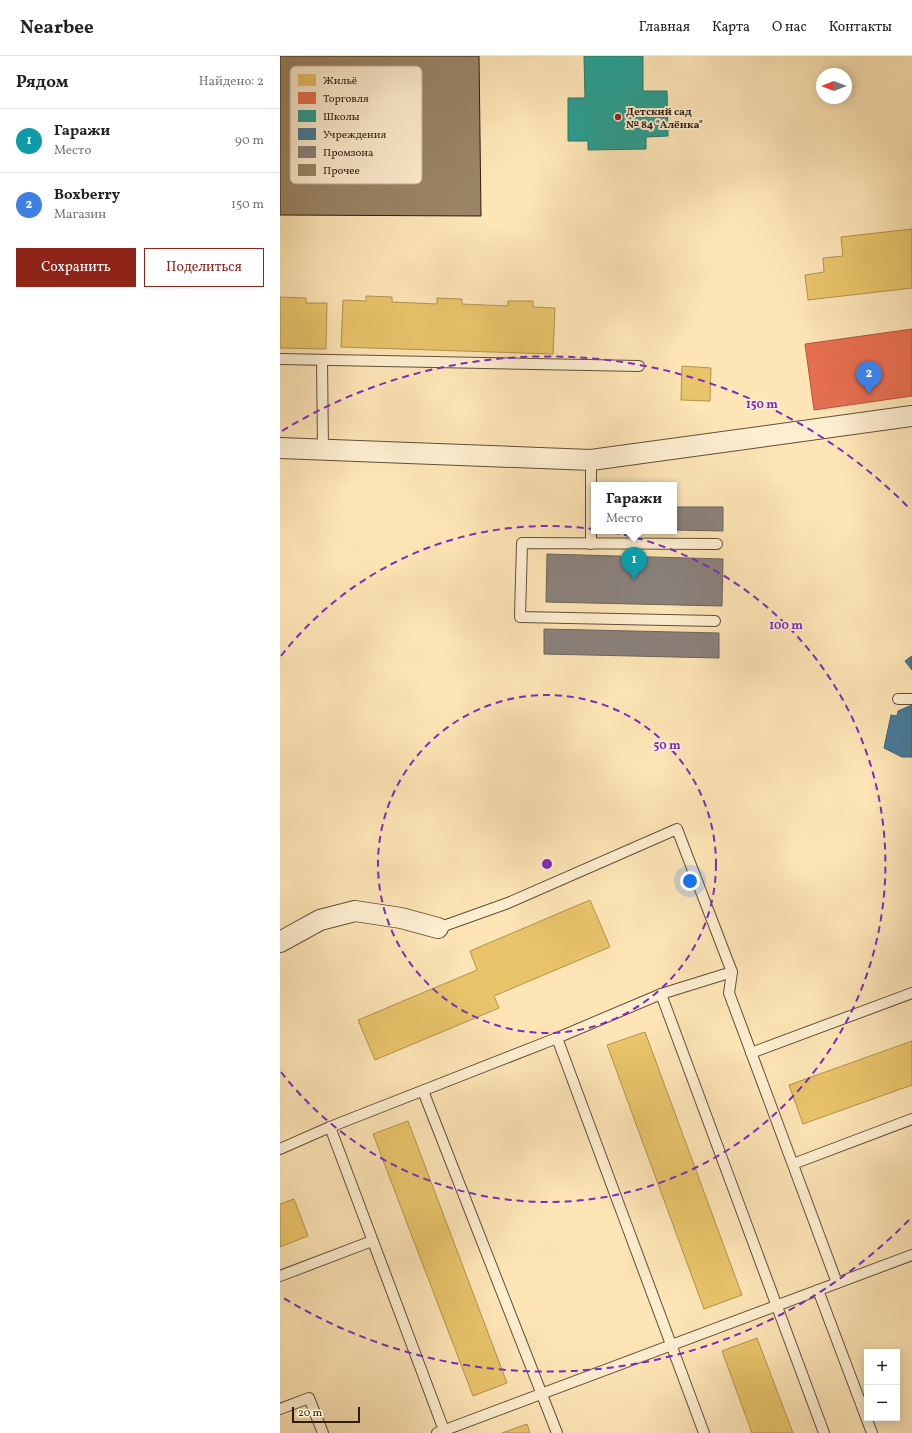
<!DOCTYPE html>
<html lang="ru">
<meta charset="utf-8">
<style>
body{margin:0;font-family:Vollkorn,serif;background:#f2f2f2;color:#222}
.controls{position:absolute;right:12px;bottom:12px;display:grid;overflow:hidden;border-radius:0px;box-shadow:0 2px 10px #0003}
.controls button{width:36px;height:36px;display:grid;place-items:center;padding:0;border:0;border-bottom:1px solid #e0e0e0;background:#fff;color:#222;font:20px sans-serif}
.compass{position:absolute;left:536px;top:12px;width:36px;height:36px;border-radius:50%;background:#fff;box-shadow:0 2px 10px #0003;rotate:270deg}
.scale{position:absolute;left:12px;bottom:10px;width:68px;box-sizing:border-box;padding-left:4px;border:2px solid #2e1d0f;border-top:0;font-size:11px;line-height:14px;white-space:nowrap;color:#2e1d0f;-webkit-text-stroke:3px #feeed0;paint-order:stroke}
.you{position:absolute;left:410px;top:825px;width:14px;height:14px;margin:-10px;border:3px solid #fff;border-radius:50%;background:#1a73e8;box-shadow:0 0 0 6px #1a73e833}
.badge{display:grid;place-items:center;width:26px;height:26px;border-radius:50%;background:#8f2418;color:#fff;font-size:13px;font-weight:700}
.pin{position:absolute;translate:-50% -33px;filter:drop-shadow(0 1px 2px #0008)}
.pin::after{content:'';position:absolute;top:21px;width:14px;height:12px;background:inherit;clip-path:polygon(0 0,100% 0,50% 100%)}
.popup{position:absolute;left:311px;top:426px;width:86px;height:52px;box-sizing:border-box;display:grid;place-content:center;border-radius:0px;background:#fff;filter:drop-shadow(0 1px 3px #0005);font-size:13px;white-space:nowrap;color:#767676}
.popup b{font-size:15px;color:#222}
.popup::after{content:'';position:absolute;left:50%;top:100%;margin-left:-8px;border:8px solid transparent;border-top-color:#fff}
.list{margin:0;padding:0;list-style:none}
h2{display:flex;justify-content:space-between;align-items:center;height:52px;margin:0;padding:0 16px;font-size:17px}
h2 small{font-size:13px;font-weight:400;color:#767676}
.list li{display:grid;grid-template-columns:26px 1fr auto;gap:12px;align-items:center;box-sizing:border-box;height:64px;padding:0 16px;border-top:1px solid #e0e0e0}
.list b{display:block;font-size:15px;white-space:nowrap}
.list p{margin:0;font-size:13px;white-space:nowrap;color:#767676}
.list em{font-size:13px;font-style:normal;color:#767676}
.actions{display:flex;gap:8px;padding:12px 16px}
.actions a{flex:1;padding:9px 0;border:1px solid #8f2418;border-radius:0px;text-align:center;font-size:14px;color:#8f2418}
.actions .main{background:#8f2418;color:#fff}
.map{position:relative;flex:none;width:632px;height:1377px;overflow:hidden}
header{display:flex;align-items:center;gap:24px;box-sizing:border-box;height:56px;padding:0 20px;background:#fff;border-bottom:1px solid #e0e0e0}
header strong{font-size:19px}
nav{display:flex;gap:22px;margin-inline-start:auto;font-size:14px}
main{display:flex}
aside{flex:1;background:#fff}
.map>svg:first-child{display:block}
.homes{fill:#e9c46a;stroke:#b1924f}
.shops{fill:#e76f51;stroke:#b0563d}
.schools{fill:#2a9d8f;stroke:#2b7769}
.public{fill:#457b9d;stroke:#3e5f72}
.industry{fill:#8a817c;stroke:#6e635b}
.building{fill:#9a8566;stroke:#2e1d0f}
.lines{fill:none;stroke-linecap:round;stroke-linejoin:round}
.lane-casing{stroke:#624f39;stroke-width:12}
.street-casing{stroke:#624f39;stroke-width:22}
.lane{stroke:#feeed0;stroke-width:10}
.street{stroke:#feeed0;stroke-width:20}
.ring{fill:none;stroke:#7b2cbf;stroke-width:2;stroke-dasharray:7 5}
.poi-dot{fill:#8f2418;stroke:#feeed0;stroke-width:1.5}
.labels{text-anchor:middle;stroke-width:4;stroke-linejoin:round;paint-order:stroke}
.poi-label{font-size:11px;font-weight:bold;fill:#2e1d0f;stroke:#feeed0;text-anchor:start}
.key{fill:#feeed0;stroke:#c0af96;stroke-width:1}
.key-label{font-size:11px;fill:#2e1d0f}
.centre{fill:#7b2cbf;stroke:#feeed0;stroke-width:2}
.ring-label{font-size:12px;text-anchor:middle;font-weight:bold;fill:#7b2cbf;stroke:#feeed0;stroke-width:4;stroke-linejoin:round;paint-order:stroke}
</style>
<header>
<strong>Nearbee</strong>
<nav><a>Главная</a><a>Карта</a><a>О нас</a><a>Контакты</a></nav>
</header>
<main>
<aside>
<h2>Рядом<small>Найдено: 2</small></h2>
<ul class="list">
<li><span class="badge" style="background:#0f9aa8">1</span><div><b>Гаражи</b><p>Место</p></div><em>90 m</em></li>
<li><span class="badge" style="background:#3f7fe0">2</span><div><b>Boxberry</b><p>Магазин</p></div><em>150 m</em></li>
</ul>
<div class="actions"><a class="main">Сохранить</a><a>Поделиться</a></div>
</aside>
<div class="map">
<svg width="632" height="1377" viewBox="0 0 632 1377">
<rect width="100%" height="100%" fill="#fde5b6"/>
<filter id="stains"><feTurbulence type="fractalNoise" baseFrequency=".005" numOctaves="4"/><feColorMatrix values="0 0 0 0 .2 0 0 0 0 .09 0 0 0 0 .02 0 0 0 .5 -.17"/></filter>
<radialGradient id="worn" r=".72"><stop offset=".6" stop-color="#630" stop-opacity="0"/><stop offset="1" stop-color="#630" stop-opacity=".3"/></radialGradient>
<g class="homes">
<polygon points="632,173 632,232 528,244 525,219 544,216 543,202 563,200 561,181"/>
<polygon points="86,240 112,241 112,246 157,248 157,242 182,243 182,248 228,250 228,245 253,245 253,251 275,252 273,298 61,291 63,244 86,245"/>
<polygon points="0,241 26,242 26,247 47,247 46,293 0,292"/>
<polygon points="402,310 431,312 430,345 401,344"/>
<polygon points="310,844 330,891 214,940 219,952 95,1004 78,964 197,914 190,895"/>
<polygon points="365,976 462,1239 424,1253 327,989"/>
<polygon points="632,985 632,1029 523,1068 509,1029"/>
<polygon points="128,1065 227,1327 193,1340 93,1078"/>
<polygon points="14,1143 28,1180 0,1191 0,1148"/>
<polygon points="477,1282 513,1377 472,1377 442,1295"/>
<polygon points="247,1368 250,1377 222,1377"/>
</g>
<polygon class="shops" points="632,273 632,340 534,354 525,288"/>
<g class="schools">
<polygon points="0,0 137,0 138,110 22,111 22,40 0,40"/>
<polygon points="304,0 363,0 363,35 387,35 388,80 366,81 366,93 308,94 308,85 288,85 288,42 305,42"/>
</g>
<g class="public">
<polygon points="632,600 632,614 625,605"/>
<polygon points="632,649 632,701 622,701 604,692 611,659 617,660 618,655"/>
</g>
<g class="industry">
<polygon points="394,451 443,451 443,475 394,474"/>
<polygon points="267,498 443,503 442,550 266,546"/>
<polygon points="264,573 439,577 439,602 264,598"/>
</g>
<polygon class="building" points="0,0 199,0 201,160 0,159"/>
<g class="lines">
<g class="lane-casing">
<g id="lane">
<polyline points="0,303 359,310"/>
<polyline points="42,304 43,393"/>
<polyline points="311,488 311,404"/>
<polyline points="435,565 240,561 242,487 437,488"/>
<polyline points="618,643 632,643"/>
<polyline points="158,872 228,847 397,773 452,916 449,937 557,1227"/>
<polyline points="381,938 544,1377"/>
<polyline points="471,997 632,937"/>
<polyline points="143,1035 277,1377"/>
<polyline points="50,1071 165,1377"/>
<polyline points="0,1093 50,1071 277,982"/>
<polyline points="513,1108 632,1063"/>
<polyline points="0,1220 92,1185"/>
<polyline points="538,1234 592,1377"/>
<polyline points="0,1353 29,1342 43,1377"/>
<polyline points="157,1377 632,1199"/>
<polyline points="424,1377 277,982 381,938 452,916"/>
</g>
</g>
<g class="street-casing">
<g id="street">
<polyline points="0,392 311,404 632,360"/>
<polyline points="0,886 40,864 75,855 121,862 158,872"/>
</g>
</g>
<use href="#lane" class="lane"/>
<use href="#street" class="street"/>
</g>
<g class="ring">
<circle cx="267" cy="808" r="169"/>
<path d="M1 600A338 338 0 1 1 1 1016"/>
<path d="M629 1164A508 508 0 0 1 2 1241M2 375A508 508 0 0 1 629 452"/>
</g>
<circle class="poi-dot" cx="338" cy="61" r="4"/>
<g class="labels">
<g class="poi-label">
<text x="346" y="59">Детский сад<tspan x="346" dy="13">№ 84 "Алёнка"</tspan></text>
</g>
</g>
<rect x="10" y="10" width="132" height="118" rx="6" class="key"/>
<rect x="18" y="18" width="18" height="12" fill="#e9c46a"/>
<rect x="18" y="36" width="18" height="12" fill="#e76f51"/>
<rect x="18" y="54" width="18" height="12" fill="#2a9d8f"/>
<rect x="18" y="72" width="18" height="12" fill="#457b9d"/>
<rect x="18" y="90" width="18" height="12" fill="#8a817c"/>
<rect x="18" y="108" width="18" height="12" fill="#9a8566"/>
<g class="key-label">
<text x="43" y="28">Жильё</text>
<text x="43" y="46">Торговля</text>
<text x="43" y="64">Школы</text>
<text x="43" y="82">Учреждения</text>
<text x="43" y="100">Промзона</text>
<text x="43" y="118">Прочее</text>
</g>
<circle cx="267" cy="808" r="6" class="centre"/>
<g class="ring-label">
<text x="482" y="352">150 m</text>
<text x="506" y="573">100 m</text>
<text x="387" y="693">50 m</text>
</g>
<rect width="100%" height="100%" filter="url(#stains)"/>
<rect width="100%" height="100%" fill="url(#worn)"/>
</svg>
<div class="controls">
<button>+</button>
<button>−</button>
</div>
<svg class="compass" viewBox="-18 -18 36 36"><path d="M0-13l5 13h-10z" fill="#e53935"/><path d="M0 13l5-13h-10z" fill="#767676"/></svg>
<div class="scale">20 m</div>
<div class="you"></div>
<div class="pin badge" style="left:354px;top:524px;background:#0f9aa8">1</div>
<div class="popup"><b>Гаражи</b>Место</div>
<div class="pin badge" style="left:589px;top:338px;background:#3f7fe0">2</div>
</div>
</main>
